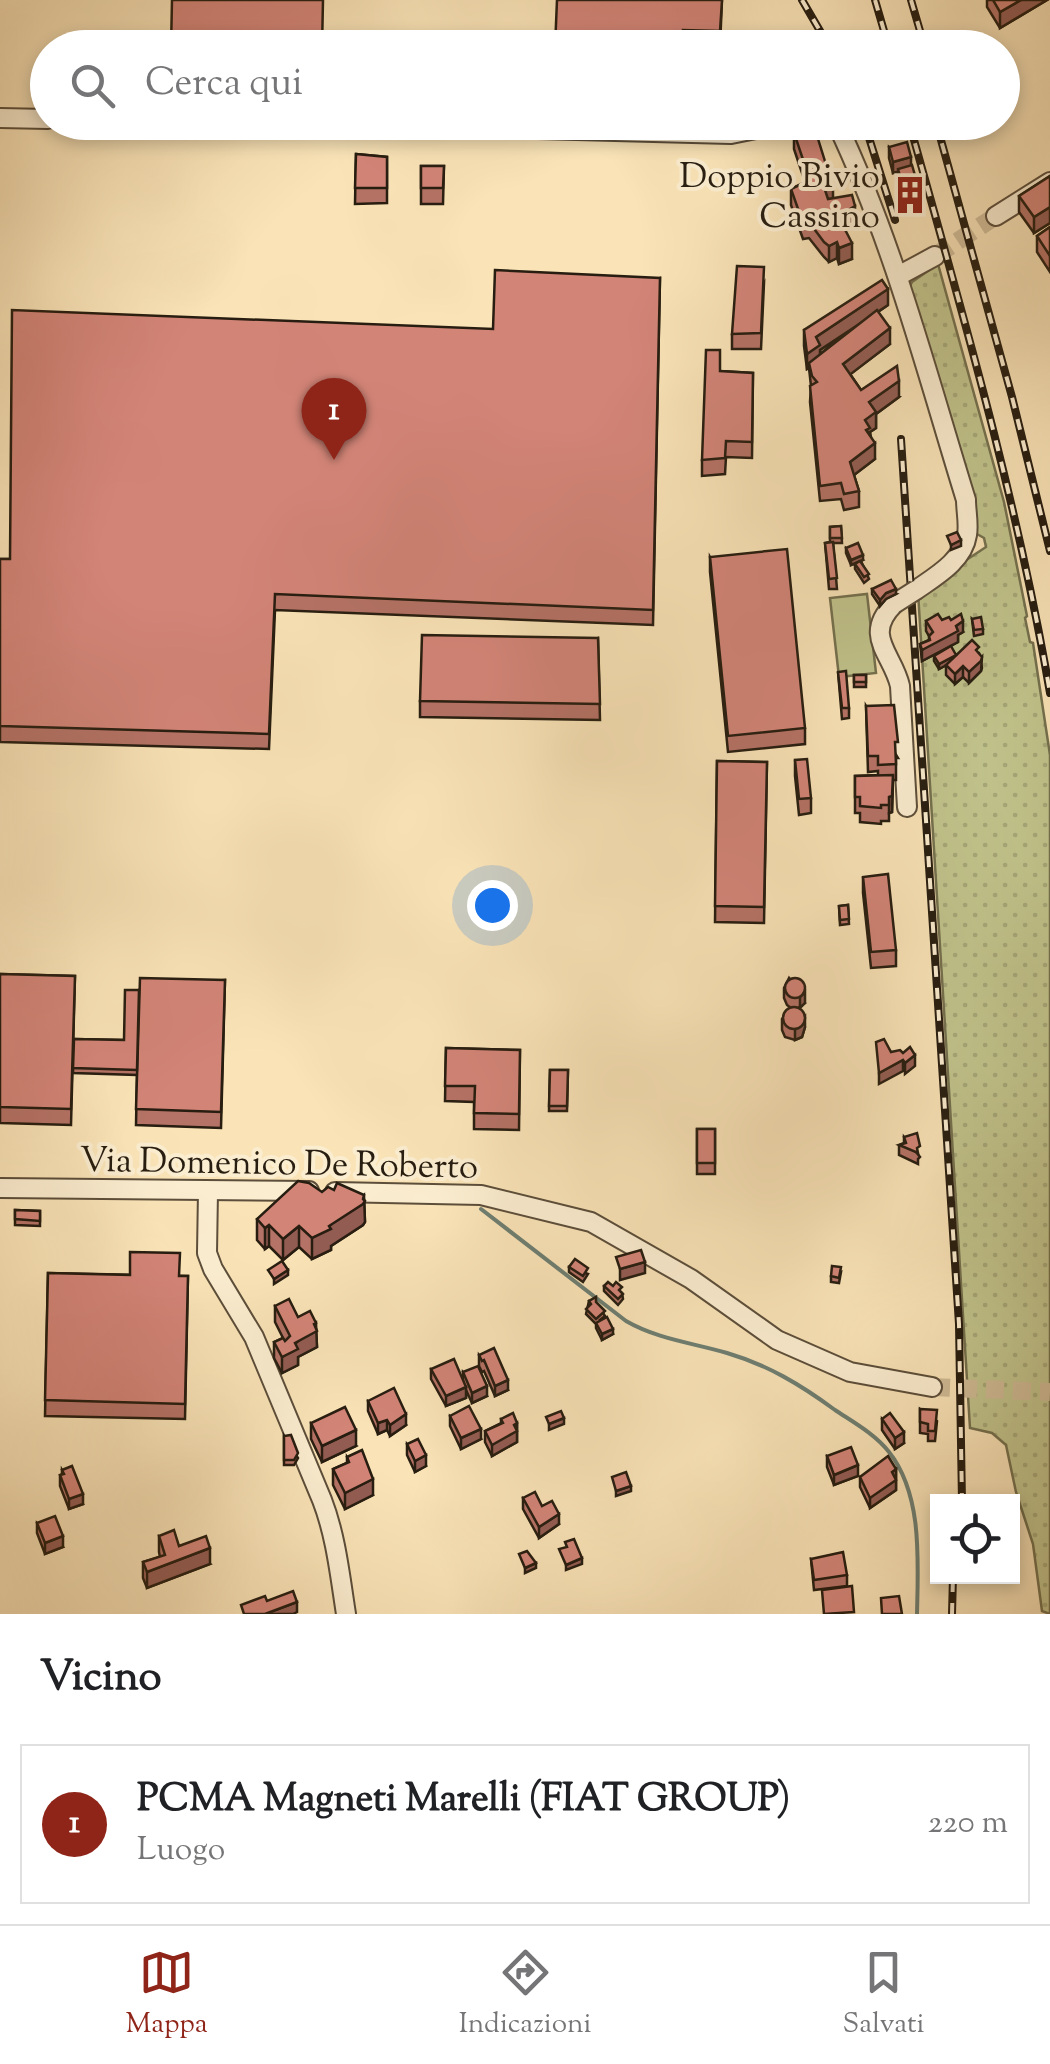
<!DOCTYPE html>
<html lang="it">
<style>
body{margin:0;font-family:"Sorts Mill Goudy",serif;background:#f6f6f6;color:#202124}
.controls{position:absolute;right:30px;bottom:30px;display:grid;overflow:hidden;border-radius:0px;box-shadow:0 5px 15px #0003}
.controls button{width:90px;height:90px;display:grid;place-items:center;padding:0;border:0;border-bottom:2px solid #e0e0e0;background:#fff;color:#202124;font:50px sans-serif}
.you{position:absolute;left:492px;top:905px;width:35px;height:35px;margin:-25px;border:8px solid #fff;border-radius:50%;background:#1a73e8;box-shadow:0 0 0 15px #1a73e833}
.badge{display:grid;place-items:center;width:65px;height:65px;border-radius:50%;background:#8f2418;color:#fff;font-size:32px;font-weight:700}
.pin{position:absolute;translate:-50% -82px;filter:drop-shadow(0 2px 5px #0008)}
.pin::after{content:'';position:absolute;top:52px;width:35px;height:30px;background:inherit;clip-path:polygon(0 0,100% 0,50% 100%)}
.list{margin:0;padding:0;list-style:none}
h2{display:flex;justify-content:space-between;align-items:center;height:130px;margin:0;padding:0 40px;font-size:42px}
h2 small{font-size:32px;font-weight:400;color:#757577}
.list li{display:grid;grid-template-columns:65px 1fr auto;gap:30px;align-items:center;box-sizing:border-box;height:160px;margin:0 20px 20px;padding:0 20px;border:2px solid #e0e0e0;border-radius:0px}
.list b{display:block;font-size:38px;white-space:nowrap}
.list p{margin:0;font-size:32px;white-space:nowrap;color:#757577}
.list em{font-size:32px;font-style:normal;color:#757577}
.icon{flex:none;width:55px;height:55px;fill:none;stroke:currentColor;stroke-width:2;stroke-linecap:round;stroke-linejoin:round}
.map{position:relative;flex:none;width:1050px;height:1614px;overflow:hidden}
.search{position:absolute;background:#fff;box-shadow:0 5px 15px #0003;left:30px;right:30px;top:30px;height:110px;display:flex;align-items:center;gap:25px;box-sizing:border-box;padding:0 35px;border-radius:55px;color:#757577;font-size:38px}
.sheet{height:310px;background:#fff}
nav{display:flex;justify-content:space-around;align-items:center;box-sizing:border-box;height:140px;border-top:2px solid #e0e0e0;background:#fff;font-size:28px;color:#757577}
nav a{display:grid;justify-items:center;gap:5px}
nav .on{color:#8f2418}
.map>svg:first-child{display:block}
.grass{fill:url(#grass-dots);stroke:#74704e;stroke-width:2.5}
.green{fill:#c1c38c;stroke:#74704e;stroke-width:2.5}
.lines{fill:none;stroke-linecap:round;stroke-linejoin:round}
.stream{stroke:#6e7e71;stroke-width:4}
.street-tunnel{stroke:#cfbb96;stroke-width:18;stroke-dasharray:18 9;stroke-linecap:butt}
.street-casing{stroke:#5c4e3a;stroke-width:22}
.street{stroke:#fbedd0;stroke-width:18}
.rail-casing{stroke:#271d10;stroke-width:8}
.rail{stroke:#fbedd0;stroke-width:4;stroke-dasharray:11;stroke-linecap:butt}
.street-bridge-casing{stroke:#5c4e3a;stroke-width:22;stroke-linecap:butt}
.street-bridge{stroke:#fbedd0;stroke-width:18}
.wall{fill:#b57266;stroke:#271d10;stroke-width:2.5;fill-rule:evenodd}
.shaded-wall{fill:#935c53;stroke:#271d10;stroke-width:2.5}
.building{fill:#d28477;stroke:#271d10;stroke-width:2.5}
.labels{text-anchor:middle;stroke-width:8;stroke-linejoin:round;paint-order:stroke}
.poi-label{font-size:35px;fill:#271d10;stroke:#fbedd0;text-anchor:end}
.street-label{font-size:35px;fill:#271d10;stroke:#fbedd0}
</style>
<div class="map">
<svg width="1050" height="1614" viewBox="0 0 1050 1614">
<defs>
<pattern id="grass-dots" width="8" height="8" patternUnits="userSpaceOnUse" patternTransform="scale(2.5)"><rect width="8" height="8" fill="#c1c38c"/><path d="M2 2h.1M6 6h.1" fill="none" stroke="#a6a778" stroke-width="1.8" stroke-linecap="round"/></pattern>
</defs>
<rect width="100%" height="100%" fill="#f9e3b7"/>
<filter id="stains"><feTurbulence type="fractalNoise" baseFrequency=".002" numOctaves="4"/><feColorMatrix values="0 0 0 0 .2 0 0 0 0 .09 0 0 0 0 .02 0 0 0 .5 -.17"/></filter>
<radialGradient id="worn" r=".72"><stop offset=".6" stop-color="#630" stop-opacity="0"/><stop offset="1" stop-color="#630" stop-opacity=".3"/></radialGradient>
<polygon class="grass" points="938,264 1004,502 1027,616 1025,618 1030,642 1033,643 1050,755 1050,1614 1042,1611 1033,1544 1016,1492 1006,1445 992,1433 970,1428 918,592 986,547 984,538 977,534 909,287 912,282"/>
<polygon class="green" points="867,594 876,673 839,677 830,598"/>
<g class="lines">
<path class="stream" d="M481 1209 626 1321C657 1339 693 1343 727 1353 768 1365 801 1385 835 1410 853 1422 875 1434 889 1452 923 1495 918 1562 917 1614"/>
<g class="street-tunnel">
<polyline points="935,256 996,216"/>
<polyline points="932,1387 1050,1392"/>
</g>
<g class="street-casing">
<g id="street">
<polyline points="0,118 48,119"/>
<polyline points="262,122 731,134 756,129 777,122"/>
<path d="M832 122 837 124C894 244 927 374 966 500 966 511 969 524 967 535 963 561 936 576 916 590"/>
<polyline points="996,216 1050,182"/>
<polyline points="898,276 935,256"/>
<path d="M894 604C862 636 893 654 900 686L907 807"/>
<polyline points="0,1188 309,1191"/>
<path d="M208 1191 207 1253 213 1269 254 1337 322 1500C336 1536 340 1576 346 1614"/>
<polyline points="335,1192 481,1195 591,1222 691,1279 777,1340 850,1372 932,1387"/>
</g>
</g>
<use href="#street" class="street"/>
<g class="rail-casing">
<g id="rail">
<polyline points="802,0 830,48"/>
<polyline points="875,0 889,48"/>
<polyline points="911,0 925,48"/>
<polyline points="864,122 895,220"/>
<path d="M909 122C962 312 1017 499 1050 693"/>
<polyline points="936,122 1012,397 1050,551"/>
<polyline points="901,439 959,1324 962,1502"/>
<polyline points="952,1614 953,1576"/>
</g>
</g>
<use href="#rail" class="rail"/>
<g class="street-bridge-casing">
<polyline id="street-bridge" points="894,604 916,590"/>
</g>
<use href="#street-bridge" class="street-bridge"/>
</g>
<g class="wall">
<polygon points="722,0 720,47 683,45 683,48 555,48"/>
<polygon points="987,0 1047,0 1000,28 987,7"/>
<polygon points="794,133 833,198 855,221 844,228 852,259 839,264 837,258 829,262 824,257 809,238 803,239 791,205 791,189 805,182 794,149"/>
<polygon points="889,147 911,165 922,210 908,214 898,180 898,172 893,173 889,158"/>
<polygon points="356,154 387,157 387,203 355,204"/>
<polygon points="421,166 444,166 443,204 421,204"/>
<polygon points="1050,176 1050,223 1034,233 1019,212 1019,196"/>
<polygon points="1050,227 1050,272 1037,252 1037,236"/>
<polygon points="660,278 653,625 275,610 269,749 0,742 0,559 10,559 493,329"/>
<polygon points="764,283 761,349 732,349 732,334"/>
<path d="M888 305 878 312 890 344 850 374 861 390 899 397 876 414V428L870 432 875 459 854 475 859 491V507L844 510 841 499 820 501 810 402 811 386 809 368 807 369 804 346V330ZM854 327 820 354V350Z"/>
<polygon points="720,371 753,373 752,458 726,457 725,474 702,476 702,460"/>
<polygon points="841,526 842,543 833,543 837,589 829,589 825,543 830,542 830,527"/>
<polygon points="846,548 863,560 861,561 869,579 864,583 855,569 855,564 859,562 851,565 846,553"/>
<polygon points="710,557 805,728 805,744 728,752 710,572"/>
<polygon points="872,589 896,594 886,599 880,606 872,594"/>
<polygon points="972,619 983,629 983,634 974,636"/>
<polygon points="942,620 963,632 958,635 958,642 922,661 920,644 929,640 929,636 926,631 926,621"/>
<polygon points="598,638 600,720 420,717 420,701"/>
<polygon points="979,653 982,668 981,671 969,683 963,677 955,684 946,675 946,665 939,669 934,661 934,656"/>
<polygon points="838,672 849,708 849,718 842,719"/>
<rect x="854" y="675" width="12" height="12"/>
<polygon points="866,706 898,758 896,758 896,780 893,780 892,812 889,813 889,821 881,821 881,824 860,822 860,813 855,813 855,776 878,775 878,771 868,772"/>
<polygon points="795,760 811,798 811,813 799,815 795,776"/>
<polygon points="717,761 767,762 764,923 715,922"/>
<polygon points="863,877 896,950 896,966 871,968 863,893"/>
<polygon points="848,905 849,924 840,925 839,906"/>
<polygon points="0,974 75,976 71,1125 0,1123"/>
<polygon points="789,978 805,1003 798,1008 805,1027 802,1037 795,1040 785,1037 782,1030 782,1019 791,1008 787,1005 784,998 784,988"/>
<polygon points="225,980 221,1128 136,1125 137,1075 73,1073 74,1039 124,1040 139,990"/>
<polygon points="446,1048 520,1050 519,1130 474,1129 474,1102 445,1101"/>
<polygon points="550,1070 568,1070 567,1111 549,1111"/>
<rect x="697" y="1129" width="18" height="45"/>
<polygon points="904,1137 920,1157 918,1159 918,1164 899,1155 899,1145 904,1143"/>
<polygon points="334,1190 364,1200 365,1222 363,1225 331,1246 331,1250 312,1259 299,1247 283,1260 269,1246 265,1249 257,1240 257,1219 322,1192"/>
<polygon points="15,1210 40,1211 40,1226 15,1225"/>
<polygon points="569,1267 588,1274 583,1282 569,1272"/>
<polygon points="841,1272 839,1283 831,1282 831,1276"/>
<polygon points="48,1273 188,1276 185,1419 45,1416"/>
<polygon points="604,1286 613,1286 622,1293 623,1299 618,1305 604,1291"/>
<polygon points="589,1301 596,1302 605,1316 600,1320 613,1334 602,1340 596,1328 596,1324 586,1314"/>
<polygon points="275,1306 298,1317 316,1329 317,1347 298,1357 298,1365 282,1373 274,1358 274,1342 283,1338 275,1322"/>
<polygon points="479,1355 508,1390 495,1396 484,1371 482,1372 479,1366"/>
<polygon points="431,1369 463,1379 463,1372 487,1396 472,1403 466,1390 466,1398 446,1406 431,1379"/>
<polygon points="368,1401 406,1425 390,1436 387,1430 378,1434 368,1411"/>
<polygon points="920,1409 937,1421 935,1441 928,1441 928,1434 920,1433"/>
<polygon points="450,1416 481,1439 461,1449 450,1426"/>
<polygon points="501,1419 517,1423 517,1442 492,1456 485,1442 485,1431 501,1423"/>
<polygon points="882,1419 904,1443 895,1449 882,1430"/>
<polygon points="311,1423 356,1446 322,1462 311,1439"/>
<polygon points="284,1436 298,1458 294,1465 284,1465"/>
<polygon points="407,1444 426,1466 415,1472 407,1455"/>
<polygon points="827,1456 858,1476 834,1485 827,1467"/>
<polygon points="347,1457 373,1495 345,1509 333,1485 333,1469 347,1463"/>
<polygon points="896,1469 896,1490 870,1508 860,1487 860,1477"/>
<polygon points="62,1470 83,1504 69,1509 60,1486 60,1475 62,1474"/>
<polygon points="523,1498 542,1506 559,1524 539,1538 523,1509"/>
<polygon points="37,1523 63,1547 45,1554 37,1533"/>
<polygon points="159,1536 179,1546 210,1564 147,1588 143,1578 143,1562 160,1557 159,1552"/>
<polygon points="811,1559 847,1575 847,1586 814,1590"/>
</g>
<g class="shaded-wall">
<polygon points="1021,0 1047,0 1000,28 1000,12"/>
<polygon points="911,157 911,168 893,173 893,162"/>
<polygon points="833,187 833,203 825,206 825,190"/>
<polygon points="922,200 922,210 908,214 908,204"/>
<polygon points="855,206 855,221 838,232 838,216"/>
<polygon points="1050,207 1050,223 1034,233 1034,217"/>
<polygon points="837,242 837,258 829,262 829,246"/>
<polygon points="852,243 852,259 839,264 839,248"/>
<polygon points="888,289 888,305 820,350 820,361 809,363 809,368 807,369 807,354 816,337"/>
<polygon points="890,328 890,344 843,380 843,364"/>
<polygon points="899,381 899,397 876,414 876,428 870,432 870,444 865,420 869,402"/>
<polygon points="875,443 875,459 850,478 850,462"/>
<polygon points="961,540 961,546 951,550 951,545"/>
<polygon points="863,555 863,560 851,565 851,560"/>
<polygon points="896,589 896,594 886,599 880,606 880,600 886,593"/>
<polygon points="963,621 963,632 958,635 958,642 922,661 922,650"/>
<polygon points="956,655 956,660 939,669 939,664"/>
<polygon points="982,657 981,671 969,683 969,672"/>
<polygon points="963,666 963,677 955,684 955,674"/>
<polygon points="893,775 892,812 889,813 889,797"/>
<polygon points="805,992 805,1003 800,1008 800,997"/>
<polygon points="805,1017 805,1027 802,1037 795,1040 795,1030"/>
<polygon points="915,1055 915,1066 905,1074 905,1063"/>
<polygon points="903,1060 903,1071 879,1084 879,1073"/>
<polygon points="364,1195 365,1222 363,1225 331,1246 331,1250 312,1259 312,1238 329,1226"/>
<polygon points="269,1225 269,1246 265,1249 265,1228"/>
<polygon points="299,1226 299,1247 283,1260 283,1239"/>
<polygon points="645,1262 645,1273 620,1280 620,1269"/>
<polygon points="288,1270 288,1275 274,1284 274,1279"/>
<polygon points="316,1323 317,1347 298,1357 298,1365 282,1373 282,1357"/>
<polygon points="613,1329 613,1334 602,1340 602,1334"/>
<polygon points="508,1380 508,1390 495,1396 495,1386"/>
<polygon points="487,1386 487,1396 472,1403 472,1393"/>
<polygon points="466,1387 466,1398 446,1406 446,1396"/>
<polygon points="406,1414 406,1425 390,1436 390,1425"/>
<polygon points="564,1418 564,1424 549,1430 549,1424"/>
<polygon points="387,1420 387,1430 378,1434 378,1423"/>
<polygon points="517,1423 517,1442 492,1456 492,1445"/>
<polygon points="481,1429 481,1439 461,1449 461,1438"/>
<polygon points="356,1430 356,1446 322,1462 322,1446"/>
<polygon points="904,1432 904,1443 895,1449 895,1438"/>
<polygon points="426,1455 426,1466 415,1472 415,1461"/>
<polygon points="858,1465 858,1476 834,1485 834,1475"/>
<polygon points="896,1469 896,1490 870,1508 870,1498 892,1472"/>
<polygon points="373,1479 373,1495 345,1509 345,1493"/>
<polygon points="631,1486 631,1491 616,1496 616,1491"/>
<polygon points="83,1494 83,1504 69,1509 69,1499"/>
<polygon points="559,1514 559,1524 539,1538 539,1527"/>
<polygon points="63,1536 63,1547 45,1554 45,1543"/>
<polygon points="210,1548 210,1564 147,1588 147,1572"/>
<polygon points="582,1558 582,1564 566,1570 566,1565"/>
<polygon points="536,1563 536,1568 525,1573 525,1568"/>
<polygon points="297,1602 297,1612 293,1614 265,1614"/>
</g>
<g class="building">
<polygon points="172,0 323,0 322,48 171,48"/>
<polygon points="557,0 722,0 720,31 683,30 683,42 652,41 652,48 555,48"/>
<polygon points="993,0 1021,0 1000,12"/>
<polygon points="380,32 485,33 485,48 380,48"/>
<polygon points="814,126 833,187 825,190 828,199 852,195 855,206 838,216 852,243 839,248 837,242 829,246 824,242 809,222 803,223 791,189 810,180 794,133"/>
<polygon points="907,142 911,157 893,162 889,147"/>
<polygon points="356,154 387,157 387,188 355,188"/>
<polygon points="912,165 922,200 908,204 898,169"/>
<polygon points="421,166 444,166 443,188 421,188"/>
<polygon points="1050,176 1050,207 1034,217 1019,196"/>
<polygon points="1050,227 1050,256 1037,236"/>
<polygon points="737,266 764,267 761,333 732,334"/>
<polygon points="495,270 660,278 653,610 275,594 269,734 0,726 0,559 10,559 12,310 493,329"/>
<polygon points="882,280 888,289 816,337 820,345 807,354 804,330"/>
<polygon points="877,310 890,328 843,364 861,390 897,366 899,381 869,402 876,412 865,420 870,428 866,430 875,443 850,462 859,491 844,494 841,483 820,486 810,386 817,382 812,376 809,363"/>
<polygon points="706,350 720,350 720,371 753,373 752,442 726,441 725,458 702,460"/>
<polygon points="841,526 842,538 830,538 830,527"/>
<polygon points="957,532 961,540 951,545 947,536"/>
<polygon points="833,542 837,578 829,579 825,543"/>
<polygon points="858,543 863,555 851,560 846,548"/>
<polygon points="787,549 805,728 728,736 710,557"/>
<polygon points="860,561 869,574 864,577 855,564"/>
<polygon points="891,580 896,589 886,593 880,600 872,589"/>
<polygon points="938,614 942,620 949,617 951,620 961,614 963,621 956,626 958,631 922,650 920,644 930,640 929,636 933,632 926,621"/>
<polygon points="981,617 983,629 974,630 972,619"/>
<polygon points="422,635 598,638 600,704 420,701"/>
<polygon points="972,640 979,647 976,650 982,657 981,661 969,672 963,666 955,674 946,665"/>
<polygon points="951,646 956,655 939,664 934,656"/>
<polygon points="846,671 849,708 842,708 838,672"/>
<rect x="854" y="675" width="12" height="7"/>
<polygon points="894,705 898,742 895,742 896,764 878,765 878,756 868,756 866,706"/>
<polygon points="807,759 811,798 799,799 795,760"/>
<polygon points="717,761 767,762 764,907 715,906"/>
<polygon points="893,775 892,796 889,797 889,805 881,805 881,808 860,806 860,797 855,797 855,776"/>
<polygon points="888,874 896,950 871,952 863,877"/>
<polygon points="848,905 849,919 840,920 839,906"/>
<polygon points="0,974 75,976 71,1109 0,1107"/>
<circle cx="795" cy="988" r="10"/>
<polygon points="140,978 225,980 221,1112 136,1109"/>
<polygon points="125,990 139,990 137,1070 73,1068 74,1039 124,1040"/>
<circle cx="794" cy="1018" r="11"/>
<polygon points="884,1039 891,1052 900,1050 903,1053 910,1047 915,1055 905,1063 903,1060 879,1073 876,1042"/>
<polygon points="446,1048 520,1050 519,1114 474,1113 475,1086 445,1086"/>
<polygon points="550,1070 568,1070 567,1106 549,1106"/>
<rect x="697" y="1129" width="18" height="34"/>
<polygon points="917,1133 920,1146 917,1148 918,1153 899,1145 906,1143 904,1137"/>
<polygon points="298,1181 309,1183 322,1192 328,1187 334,1190 337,1183 364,1195 363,1199 365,1201 363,1204 329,1226 331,1229 312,1238 299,1226 283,1239 269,1225 265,1228 257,1219"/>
<polygon points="15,1210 40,1211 40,1221 15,1219"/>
<polygon points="641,1250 645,1262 620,1269 616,1257"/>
<polygon points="130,1252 180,1253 179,1276 188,1276 185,1404 45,1400 48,1273 130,1275"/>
<polygon points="575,1259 588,1268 583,1276 569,1267"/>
<polygon points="282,1261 288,1270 274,1279 268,1270"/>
<polygon points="832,1266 841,1267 839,1278 831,1276"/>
<polygon points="608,1282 613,1286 616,1282 622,1287 619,1290 623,1294 618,1299 604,1286"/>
<polygon points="596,1297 596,1302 605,1311 596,1319 586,1309 591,1304 589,1301"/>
<polygon points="289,1299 298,1317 310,1311 316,1323 314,1324 317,1331 295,1343 298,1349 282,1357 274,1342 283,1338 285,1341 290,1336 275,1306"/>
<polygon points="607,1317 613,1329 602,1334 596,1323"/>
<polygon points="494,1348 508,1380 495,1386 484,1360 482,1361 479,1355"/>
<polygon points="454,1359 466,1387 446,1396 431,1369"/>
<polygon points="478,1366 487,1386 472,1393 463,1372"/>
<polygon points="394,1388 406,1414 390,1425 387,1420 378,1423 368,1401"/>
<polygon points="469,1406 481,1429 461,1438 450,1416"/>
<polygon points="345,1407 356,1430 322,1446 311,1423"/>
<polygon points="920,1409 937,1410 935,1431 928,1431 928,1424 920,1422"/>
<polygon points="561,1411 564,1418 549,1424 546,1417"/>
<polygon points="513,1413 517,1423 514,1425 517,1431 492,1445 485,1431 503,1423 501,1419"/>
<polygon points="890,1413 904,1432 895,1438 882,1419"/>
<polygon points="291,1435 298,1453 294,1460 284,1460 284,1436"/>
<polygon points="418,1439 426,1455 415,1461 407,1444"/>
<polygon points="851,1447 858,1465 834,1475 827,1456"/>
<polygon points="362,1450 373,1479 345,1493 333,1469 349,1462 347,1457"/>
<polygon points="888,1456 896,1469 892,1472 896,1480 870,1498 860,1477"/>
<polygon points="72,1466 83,1494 69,1499 60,1475 64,1474 62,1470"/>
<polygon points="626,1472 631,1486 616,1491 612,1477"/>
<polygon points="535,1492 542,1506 552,1501 559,1514 539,1527 523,1498"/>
<polygon points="55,1516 63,1536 45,1543 37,1523"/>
<polygon points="174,1530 179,1546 206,1536 210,1548 147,1572 143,1562 165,1555 159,1536"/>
<polygon points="574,1539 582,1558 566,1565 559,1549 567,1547 565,1542"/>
<polygon points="527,1551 536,1563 525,1568 519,1554"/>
<polygon points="843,1552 847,1575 814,1580 811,1559"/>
<polygon points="852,1586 854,1612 824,1614 822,1590"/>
<polygon points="293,1591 297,1602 265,1614 244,1614 241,1605 265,1596 267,1601"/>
<polygon points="899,1596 902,1614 882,1614 881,1598"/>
</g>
<defs>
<g id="building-bare" transform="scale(3)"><path d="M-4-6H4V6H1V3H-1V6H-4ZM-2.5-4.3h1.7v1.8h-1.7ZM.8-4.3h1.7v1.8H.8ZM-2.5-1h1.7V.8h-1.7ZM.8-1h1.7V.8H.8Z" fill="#8f2418" stroke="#fbedd0" stroke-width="2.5" paint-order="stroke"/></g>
</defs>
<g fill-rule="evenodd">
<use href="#building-bare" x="910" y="195"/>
</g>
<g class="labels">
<g class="poi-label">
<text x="880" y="187">Doppio Bivio<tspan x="880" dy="40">Cassino</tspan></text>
</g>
<g class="street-label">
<text transform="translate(279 1162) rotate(1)" y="12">Via Domenico De Roberto</text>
</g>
</g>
<rect width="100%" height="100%" filter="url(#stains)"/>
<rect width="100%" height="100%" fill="url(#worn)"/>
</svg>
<div class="controls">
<button><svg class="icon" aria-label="locate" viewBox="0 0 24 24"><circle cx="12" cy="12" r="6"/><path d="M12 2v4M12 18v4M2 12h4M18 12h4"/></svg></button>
</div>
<div class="you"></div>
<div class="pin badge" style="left:334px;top:460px">1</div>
<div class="search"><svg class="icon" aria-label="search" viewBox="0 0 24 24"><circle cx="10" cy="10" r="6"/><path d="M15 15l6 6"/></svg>Cerca qui</div>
</div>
<section class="sheet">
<h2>Vicino<small></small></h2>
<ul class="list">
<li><span class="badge">1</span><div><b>PCMA Magneti Marelli (FIAT GROUP)</b><p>Luogo</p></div><em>220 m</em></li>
</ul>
</section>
<nav>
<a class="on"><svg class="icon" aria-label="map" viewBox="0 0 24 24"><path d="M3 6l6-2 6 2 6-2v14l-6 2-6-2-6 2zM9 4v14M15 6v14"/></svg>Mappa</a>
<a><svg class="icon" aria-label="directions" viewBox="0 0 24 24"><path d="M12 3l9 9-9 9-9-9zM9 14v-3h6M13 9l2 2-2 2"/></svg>Indicazioni</a>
<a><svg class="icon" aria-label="saved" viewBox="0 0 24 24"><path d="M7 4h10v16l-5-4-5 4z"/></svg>Salvati</a>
</nav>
